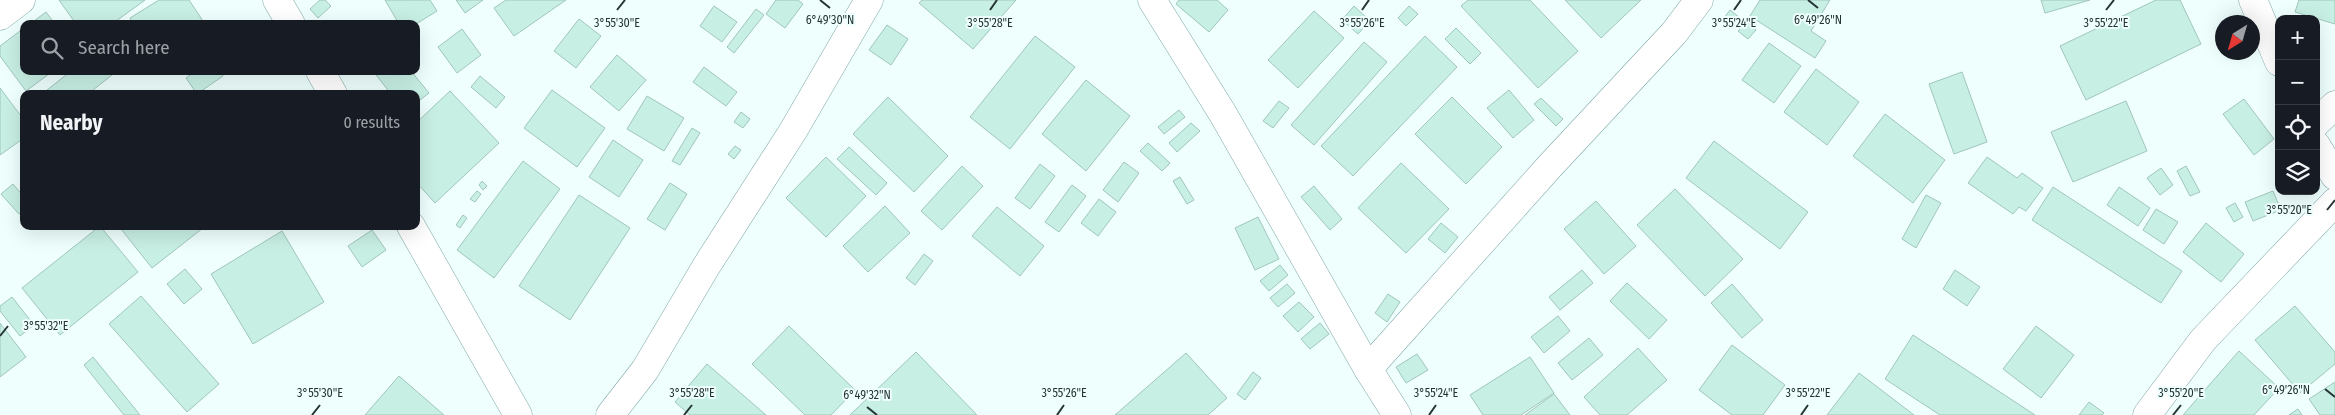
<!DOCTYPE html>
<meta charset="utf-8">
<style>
body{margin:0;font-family:"Fira Sans Condensed",sans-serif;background:#20242c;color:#f1f3f6}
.controls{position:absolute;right:15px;top:15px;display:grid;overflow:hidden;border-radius:10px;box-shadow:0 5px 20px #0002}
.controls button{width:45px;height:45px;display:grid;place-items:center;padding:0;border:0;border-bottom:1px solid #363941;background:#171b24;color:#f1f3f6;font:25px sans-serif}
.compass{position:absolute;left:2215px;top:15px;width:45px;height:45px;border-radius:50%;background:#171b24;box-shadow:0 5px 20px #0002;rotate:217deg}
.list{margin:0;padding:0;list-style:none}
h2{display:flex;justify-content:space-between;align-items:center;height:65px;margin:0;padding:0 20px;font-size:21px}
h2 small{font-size:16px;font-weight:400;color:#9ea1a6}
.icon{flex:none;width:28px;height:28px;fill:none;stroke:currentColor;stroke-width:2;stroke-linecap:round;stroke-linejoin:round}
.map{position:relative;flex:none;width:2335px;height:415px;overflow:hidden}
.search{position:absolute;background:#171b24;box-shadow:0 5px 20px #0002;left:20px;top:20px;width:400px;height:55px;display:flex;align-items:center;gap:12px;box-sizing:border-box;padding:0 18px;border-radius:10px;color:#9ea1a6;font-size:19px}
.panel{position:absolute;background:#171b24;box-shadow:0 5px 20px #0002;left:20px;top:90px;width:400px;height:140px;border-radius:10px}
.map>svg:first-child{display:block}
.building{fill:#c8efe4;stroke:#a0c6bb}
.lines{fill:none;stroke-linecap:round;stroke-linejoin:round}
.minor-casing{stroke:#80a7a6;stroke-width:29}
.minor{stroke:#fff;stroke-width:28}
.ticks{fill:none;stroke:#243434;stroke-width:2}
.ticks-label{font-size:12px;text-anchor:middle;fill:#243434;stroke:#eefffe;stroke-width:4;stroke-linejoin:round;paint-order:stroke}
</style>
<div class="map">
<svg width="2335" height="415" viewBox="0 0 2335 415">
<rect width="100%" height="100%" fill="#eefffe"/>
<g class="building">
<polygon points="59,0 145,0 112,24 76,24"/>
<polygon points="159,0 189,0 205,24 134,24 130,18"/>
<polygon points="320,0 325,0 331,6 318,18 310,9"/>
<polygon points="385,0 430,0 437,11 416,24 399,24"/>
<polygon points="456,0 483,0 465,13"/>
<polygon points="506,0 566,0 514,36 494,8"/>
<polygon points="776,0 798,0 803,4 785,28 766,14"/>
<polygon points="922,0 1016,0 973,49 919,3"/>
<polygon points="1179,0 1217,0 1228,10 1209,32 1176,4"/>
<polygon points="1468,0 1530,0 1578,51 1538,88 1461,6"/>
<polygon points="1565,0 1641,0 1601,38"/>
<polygon points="1760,0 1830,0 1811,31 1826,41 1815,58 1750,16"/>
<polygon points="2041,0 2090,0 2045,13"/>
<polygon points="2156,0 2180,0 2201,44 2086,100 2060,46"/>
<polygon points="2299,0 2335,0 2335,24 2295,12"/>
<polygon points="714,6 737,22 722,42 700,26"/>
<polygon points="1354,6 1370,21 1358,34 1342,20"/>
<polygon points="1409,6 1418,14 1406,26 1398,18"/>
<polygon points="756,9 764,15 734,53 727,47"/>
<polygon points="1730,10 1739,17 1730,29 1721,22"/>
<polygon points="1314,11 1344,38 1298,88 1268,60"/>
<polygon points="46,12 55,24 30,24"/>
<polygon points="579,19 601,36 576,68 554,51"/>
<polygon points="1747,22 1756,30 1748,39 1738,31"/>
<polygon points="887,25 908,39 891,65 869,50"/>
<polygon points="24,28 24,71 53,71 26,91 0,56 0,46"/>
<polygon points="1456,28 1481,53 1470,64 1445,39"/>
<polygon points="462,29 481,55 457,73 438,47"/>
<polygon points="1035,36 1075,67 1010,149 970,117"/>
<polygon points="1425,36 1457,67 1353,176 1321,146"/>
<polygon points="1364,42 1387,62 1314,145 1291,125"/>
<polygon points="1769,43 1801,66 1774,103 1742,80"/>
<polygon points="617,55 646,80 619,111 590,87"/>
<polygon points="704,67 737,92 726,106 693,82"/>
<polygon points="1816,69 1859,102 1827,145 1784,112"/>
<polygon points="71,71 117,71 88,94 42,94"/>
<polygon points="195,71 220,71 223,76 197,94 186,78"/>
<polygon points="373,71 411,71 429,93 416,103 416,94 391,94"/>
<polygon points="1962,72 1987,142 1954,154 1929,84"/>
<polygon points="480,76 505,97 496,108 471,87"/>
<polygon points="1086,80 1130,116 1086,171 1042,134"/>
<polygon points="0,88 24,120 24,138 0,155"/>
<polygon points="552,90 605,128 577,167 524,128"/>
<polygon points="1509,90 1534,120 1513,138 1487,108"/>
<polygon points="450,91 499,143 435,203 416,182 416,123"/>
<polygon points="647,96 684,118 664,151 627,129"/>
<polygon points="888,97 948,156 914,192 853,134"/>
<polygon points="1452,97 1502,147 1466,184 1415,134"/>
<polygon points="1541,98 1563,119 1556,126 1534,104"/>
<polygon points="2244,99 2274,139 2254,155 2223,114"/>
<polygon points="1279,101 1289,108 1273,128 1263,121"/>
<polygon points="2126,101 2147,151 2073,182 2051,132"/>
<polygon points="1179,110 1185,117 1164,134 1158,127"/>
<polygon points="741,112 750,119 743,128 734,122"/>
<polygon points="1885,114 1945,160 1913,203 1853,156"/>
<polygon points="1191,123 1200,131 1177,152 1169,143"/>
<polygon points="692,128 700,133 680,165 672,161"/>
<polygon points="613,140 643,160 619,197 589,177"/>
<polygon points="1714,141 1808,212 1780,249 1686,178"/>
<polygon points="1148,143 1170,163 1162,171 1140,151"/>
<polygon points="735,146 741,150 734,159 728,154"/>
<polygon points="849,147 887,183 876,195 837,159"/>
<polygon points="826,157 866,196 826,237 786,198"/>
<polygon points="1987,157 2017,178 2022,173 2043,188 2026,211 2019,207 2013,214 1968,183"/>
<polygon points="523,161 560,189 494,278 457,250"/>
<polygon points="1124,162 1139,173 1118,202 1103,190"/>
<polygon points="1401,163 1449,209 1406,253 1358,208"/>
<polygon points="1040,164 1055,176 1030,209 1015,198"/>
<polygon points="962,166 983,186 942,230 921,211"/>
<polygon points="2186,166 2200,192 2190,196 2177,171"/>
<polygon points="2161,168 2173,185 2160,195 2147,178"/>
<polygon points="1180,177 1194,200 1187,204 1173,181"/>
<polygon points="482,181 487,186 483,190 479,185"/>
<polygon points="670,183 687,194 665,230 647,219"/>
<polygon points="13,184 24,197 24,210 19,214 1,194"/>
<polygon points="1072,185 1086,196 1059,232 1045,222"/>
<polygon points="1314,186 1342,219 1330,230 1301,197"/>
<polygon points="2053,187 2182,271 2161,303 2032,220"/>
<polygon points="2119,187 2150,208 2138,226 2107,205"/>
<polygon points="1675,189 1743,259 1705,296 1637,225"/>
<polygon points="477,191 481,194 475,202 470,199"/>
<polygon points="2273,191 2281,210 2253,221 2245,202"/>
<polygon points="579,195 630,228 570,320 519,286"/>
<polygon points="1926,195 1941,203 1916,248 1902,239"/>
<polygon points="1099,199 1116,212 1098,236 1081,223"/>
<polygon points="1596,201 1636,246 1604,274 1564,229"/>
<polygon points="2235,203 2243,217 2234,222 2226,208"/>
<polygon points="885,206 910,233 868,272 843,246"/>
<polygon points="997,207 1044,246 1020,276 972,236"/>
<polygon points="2156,209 2178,222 2164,244 2143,230"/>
<polygon points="463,215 467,218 460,228 456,225"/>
<polygon points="1258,217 1279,259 1255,270 1235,228"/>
<polygon points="1441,223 1458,237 1445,253 1428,239"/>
<polygon points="2206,223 2244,254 2221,282 2183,252"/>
<polygon points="100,226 138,272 60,335 22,288"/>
<polygon points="124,226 202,226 203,228 152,268 121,229"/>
<polygon points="372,230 386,250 362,267 348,246"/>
<polygon points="282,231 324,302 253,344 211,274"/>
<polygon points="924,254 933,261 915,285 906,278"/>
<polygon points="1280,265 1288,275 1269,291 1260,281"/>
<polygon points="185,269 202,289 184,304 167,284"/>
<polygon points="1582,270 1593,283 1560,310 1549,297"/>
<polygon points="1955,270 1980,287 1967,306 1943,289"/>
<polygon points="1627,283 1667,320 1649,339 1610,301"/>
<polygon points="1287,284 1295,293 1278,307 1270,298"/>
<polygon points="1732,284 1763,320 1742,338 1711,303"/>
<polygon points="1388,294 1400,302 1387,322 1375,313"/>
<polygon points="141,296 219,384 187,412 109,324"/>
<polygon points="12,297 34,325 20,336 0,311 0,306"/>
<polygon points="1299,302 1314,317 1298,332 1283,316"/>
<polygon points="2295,306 2335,352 2335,364 2300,393 2255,340"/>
<polygon points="1558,316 1570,331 1544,353 1531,337"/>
<polygon points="0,323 26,357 0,377"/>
<polygon points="1320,323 1329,334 1310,349 1301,339"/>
<polygon points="789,326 855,390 831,415 805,415 752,364"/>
<polygon points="2036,326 2074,355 2041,398 2003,369"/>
<polygon points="1913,335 2035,415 1940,415 1885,379"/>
<polygon points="1589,338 1603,355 1572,380 1558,363"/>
<polygon points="1732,345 1785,385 1763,415 1732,415 1699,390"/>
<polygon points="1638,348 1667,380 1627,415 1600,415 1584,397"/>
<polygon points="2239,351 2279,388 2254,415 2183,415"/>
<polygon points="916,352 977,415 850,415"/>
<polygon points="1186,353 1227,398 1208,415 1115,415"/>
<polygon points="1417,354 1428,370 1406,383 1396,367"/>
<polygon points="93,357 140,415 124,415 84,365"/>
<polygon points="1530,357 1554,393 1521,415 1483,415 1470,395"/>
<polygon points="707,364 766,415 690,415 675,402"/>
<polygon points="1253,372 1261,378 1245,400 1237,394"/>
<polygon points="1859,373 1914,415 1827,415"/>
<polygon points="399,376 444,415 365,415"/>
<polygon points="2335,382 2335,415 2320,415 2309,399"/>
<polygon points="1554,394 1570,415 1525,415"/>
<polygon points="2089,402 2104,413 2102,415 2079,415"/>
<polygon points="2298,409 2302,415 2289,415"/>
</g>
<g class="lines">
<g class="minor-casing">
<g id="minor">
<polyline points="277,0 291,24"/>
<polyline points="1152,0 1223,114 1368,369 1397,415"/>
<polyline points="2253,0 2279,62"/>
<polyline points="0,16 21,0"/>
<polyline points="320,71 333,94"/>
<polyline points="2316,123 2335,105"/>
<polyline points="2316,145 2335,176"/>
<polyline points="411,226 518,415"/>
<polyline points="1368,369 1549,167 1674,33 1699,0"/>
<polyline points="610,415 645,370 707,265 793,131 869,0"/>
<polyline points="2147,415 2203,340 2335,202"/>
</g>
</g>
<use href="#minor" class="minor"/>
</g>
<path class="ticks" d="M820 0 830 8M1808 0 1818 8M617 10 625 0M990 10 997 0M1362 10 1369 0M1734 10 1741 0M2106 10 2114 0M2327 210 2335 200M0 336 8 326M2325 389 2335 397M867 407 877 415M312 415 320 405M684 415 692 405M1057 415 1064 405M1429 415 1436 405M1801 415 1808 405M2173 415 2181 405"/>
<g class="ticks-label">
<text x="1818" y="24">6°49'26"N</text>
<text x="830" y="24">6°49'30"N</text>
<text x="617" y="27">3°55'30"E</text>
<text x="990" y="27">3°55'28"E</text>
<text x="1362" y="27">3°55'26"E</text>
<text x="1734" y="27">3°55'24"E</text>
<text x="2106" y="27">3°55'22"E</text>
<text x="2289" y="214">3°55'20"E</text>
<text x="46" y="330">3°55'32"E</text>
<text x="2286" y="394">6°49'26"N</text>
<text x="320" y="397">3°55'30"E</text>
<text x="692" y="397">3°55'28"E</text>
<text x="1064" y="397">3°55'26"E</text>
<text x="1436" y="397">3°55'24"E</text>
<text x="1808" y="397">3°55'22"E</text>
<text x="2181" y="397">3°55'20"E</text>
<text x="867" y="399">6°49'32"N</text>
</g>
</svg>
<div class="controls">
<button>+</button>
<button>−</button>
<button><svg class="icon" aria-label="locate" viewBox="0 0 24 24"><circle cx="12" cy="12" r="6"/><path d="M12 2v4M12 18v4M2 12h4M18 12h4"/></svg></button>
<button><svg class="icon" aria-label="layers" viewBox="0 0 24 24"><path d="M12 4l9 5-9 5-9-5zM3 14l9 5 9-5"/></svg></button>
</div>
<svg class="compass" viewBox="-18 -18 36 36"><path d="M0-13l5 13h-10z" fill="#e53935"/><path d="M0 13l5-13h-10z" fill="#9ea1a6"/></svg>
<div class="search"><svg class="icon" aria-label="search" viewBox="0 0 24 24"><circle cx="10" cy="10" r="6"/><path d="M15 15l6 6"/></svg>Search here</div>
<section class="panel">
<h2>Nearby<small>0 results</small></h2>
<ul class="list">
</ul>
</section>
</div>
